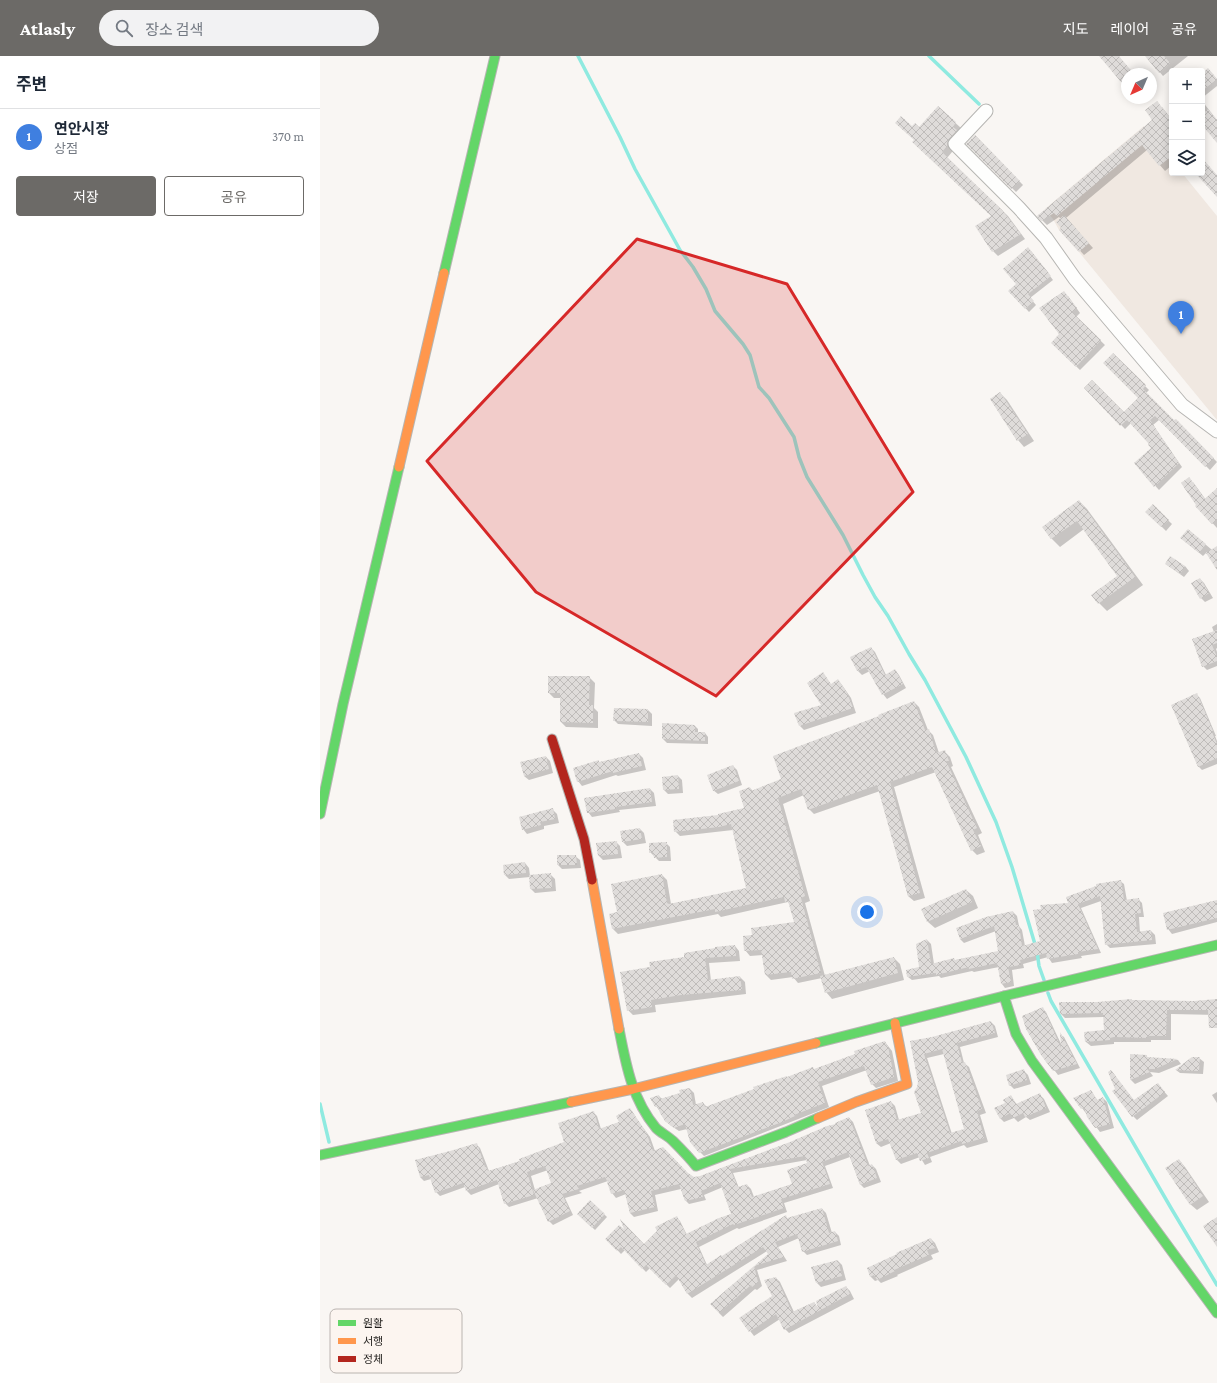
<!DOCTYPE html>
<html lang="ko">
<meta charset="utf-8">
<style>
body{margin:0;font-family:"Crimson Pro","Noto Sans KR",serif;background:#f2f2f3;color:#1f2937}
.controls{position:absolute;right:12px;top:12px;display:grid;overflow:hidden;border-radius:4px;box-shadow:0 2px 10px #0003}
.controls button{width:36px;height:36px;display:grid;place-items:center;padding:0;border:0;border-bottom:1px solid #e0e1e3;background:#fff;color:#1f2937;font:20px sans-serif}
.compass{position:absolute;left:801px;top:12px;width:36px;height:36px;border-radius:50%;background:#fff;box-shadow:0 2px 10px #0003;rotate:224deg}
.you{position:absolute;left:547px;top:856px;width:14px;height:14px;margin:-10px;border:3px solid #fff;border-radius:50%;background:#1a73e8;box-shadow:0 0 0 6px #1a73e833}
.badge{display:grid;place-items:center;width:26px;height:26px;border-radius:50%;background:#6c6a67;color:#fff;font-size:13px;font-weight:700}
.pin{position:absolute;translate:-50% -33px;filter:drop-shadow(0 1px 2px #0008)}
.pin::after{content:'';position:absolute;top:21px;width:14px;height:12px;background:inherit;clip-path:polygon(0 0,100% 0,50% 100%)}
.list{margin:0;padding:0;list-style:none}
h2{display:flex;justify-content:space-between;align-items:center;height:52px;margin:0;padding:0 16px;font-size:17px}
h2 small{font-size:13px;font-weight:400;color:#747a83}
.list li{display:grid;grid-template-columns:26px 1fr auto;gap:12px;align-items:center;box-sizing:border-box;height:56px;padding:0 16px;border-top:1px solid #e0e1e3}
.list b{display:block;font-size:15px;white-space:nowrap}
.list p{margin:0;font-size:13px;white-space:nowrap;color:#747a83}
.list em{font-size:13px;font-style:normal;color:#747a83}
.actions{display:flex;gap:8px;padding:12px 16px}
.actions a{flex:1;padding:9px 0;border:1px solid #6c6a67;border-radius:4px;text-align:center;font-size:14px;color:#6c6a67}
.actions .main{background:#6c6a67;color:#fff}
.icon{flex:none;width:22px;height:22px;fill:none;stroke:currentColor;stroke-width:2;stroke-linecap:round;stroke-linejoin:round}
.map{position:relative;flex:none;width:897px;height:1327px;overflow:hidden}
header{display:flex;align-items:center;gap:24px;box-sizing:border-box;height:56px;padding:0 20px;background:#6c6a67;color:#fff}
header strong{font-size:19px}
nav{display:flex;gap:22px;margin-inline-start:auto;font-size:14px}
.search{width:280px;height:36px;background:#f2f2f3;display:flex;align-items:center;gap:10px;box-sizing:border-box;padding:0 14px;border-radius:22px;color:#747a83;font-size:15px}
main{display:flex}
aside{flex:1;background:#fff}
.map>svg:first-child{display:block}
.built{fill:#f0e8e1}
.shadow{fill:#0003;fill-rule:evenodd}
.lines{fill:none;stroke-linecap:round;stroke-linejoin:round}
.stream{stroke:#8feae0;stroke-width:3.5}
.building{fill:url(#building-cross-hatch);fill-rule:evenodd}
.street-casing{stroke:#b6b5b2;stroke-width:15}
.fast-casing{stroke:#b6b5b2;stroke-width:11}
.slow-casing{stroke:#b6b5b2;stroke-width:11}
.jam-casing{stroke:#b6b5b2;stroke-width:11}
.street{stroke:#fefefd;stroke-width:13}
.fast{stroke:#63d668;stroke-width:9}
.slow{stroke:#ff974d;stroke-width:9}
.jam{stroke:#b3261e;stroke-width:9}
.marked{fill:#d62828;fill-opacity:0.2;stroke:#d62828;stroke-width:3;stroke-linejoin:round}
.key{fill:#fcf5f0;stroke:#bab4b0;stroke-width:1}
.key-label{font-size:11px;fill:#201e1c}
</style>
<header>
<strong>Atlasly</strong>
<div class="search"><svg class="icon" aria-label="search" viewBox="0 0 24 24"><circle cx="10" cy="10" r="6"/><path d="M15 15l6 6"/></svg>장소 검색</div>
<nav><a>지도</a><a>레이어</a><a>공유</a></nav>
</header>
<main>
<aside>
<h2>주변<small></small></h2>
<ul class="list">
<li><span class="badge" style="background:#3f7fe0">1</span><div><b>연안시장</b><p>상점</p></div><em>370 m</em></li>
</ul>
<div class="actions"><a class="main">저장</a><a>공유</a></div>
</aside>
<div class="map">
<svg width="897" height="1327" viewBox="0 0 897 1327">
<defs>
<pattern id="building-cross-hatch" width="8" height="8" patternUnits="userSpaceOnUse"><rect width="8" height="8" fill="#dfdcda"/><path d="M0 0l8 8M0 8l8-8" fill="none" stroke="#bfbcba"/></pattern>
</defs>
<rect width="100%" height="100%" fill="#f9f6f3"/>
<polygon class="built" points="824,70 852,105 852,117 862,117 897,160 897,364 759,196 739,174 733,163 725,153"/>
<g class="shadow">
<polygon points="826,0 868,0 843,20"/>
<polygon points="888,13 897,23 897,30 882,42 882,18"/>
<polygon points="882,45 897,64 897,86 882,68"/>
<polygon points="618,51 641,72 632,92 632,96 627,102 688,160 705,183 678,200 673,195 657,170 672,160 595,85 592,71 599,72"/>
<polygon points="842,51 852,64 852,109 845,115 827,94 746,162 773,192 764,199 741,174 743,172 741,163 739,161 727,169 718,160 834,64"/>
<polygon points="655,80 703,129 696,136 648,88"/>
<polygon points="711,195 733,224 710,242 716,249 709,256 690,235 698,228"/>
<polygon points="748,240 760,257 756,261 785,289 760,314 732,287 741,278"/>
<polygon points="793,298 829,334 826,337 854,366 856,364 897,406 890,414 839,364 833,369 862,411 839,434 815,407 833,392 811,367 805,373 766,332 804,358 819,342"/>
<polygon points="680,337 687,344 714,385 704,391 698,384"/>
<polygon points="873,426 886,444 897,433 897,472 877,450"/>
<polygon points="759,445 767,453 823,529 787,555 779,547 799,520 764,473 740,491 732,483 723,471"/>
<polygon points="833,450 852,468 846,475 827,456"/>
<polygon points="868,474 897,498 897,511 887,496 883,500 866,486"/>
<polygon points="846,508 865,510 869,515 864,521"/>
<polygon points="880,523 884,527 893,542 885,546 881,542"/>
<polygon points="897,568 897,592 896,593 897,596 897,610 887,614 883,610 894,576 892,571"/>
<polygon points="551,592 555,596 566,619 575,614 579,619 586,632 567,643 563,638 550,615 542,619 538,615"/>
<polygon points="503,618 511,629 518,624 522,629 531,642 536,657 484,674 480,670 502,649"/>
<polygon points="269,621 275,627 274,652 278,656 278,672 246,671 241,666 241,642 234,642 229,637"/>
<polygon points="876,638 880,642 896,680 895,680 897,685 897,708 882,714 878,710"/>
<polygon points="594,646 599,651 608,674 613,679 619,697 624,695 630,701 633,710 631,711 662,777 658,779 665,796 657,799 652,794 616,716 574,731 605,842 594,845 588,840 560,735 494,758 489,753 484,739 463,748 490,845 485,847 505,920 574,902 580,908 584,924 512,943 506,936 502,922 478,927 473,921 451,924 446,919 443,899 430,900 425,894 433,880 475,867 470,849 468,846 401,861 398,858 298,878 293,873 298,857 342,819 347,824 351,848 427,833 413,774 360,780 355,775 399,760 425,753 430,732 433,735 463,724 560,661"/>
<polygon points="328,654 332,658 332,670 298,668 294,664"/>
<polygon points="375,670 378,673 378,677 385,677 388,681 388,688 347,687 343,683"/>
<polygon points="319,698 323,702 326,714 298,720 296,719 262,730 258,725 278,705 280,707"/>
<polygon points="226,701 230,705 233,717 209,724 204,720"/>
<polygon points="413,710 417,714 422,729 398,738 393,734"/>
<polygon points="358,720 362,724 363,737 348,738 344,734 343,722"/>
<polygon points="330,733 334,737 336,750 299,754 300,756 272,761 268,756"/>
<polygon points="233,754 237,758 239,767 224,770 224,773 207,778 203,773"/>
<polygon points="320,773 324,777 326,787 307,790 303,786"/>
<polygon points="296,786 300,790 302,802 283,804 279,800 277,788"/>
<polygon points="346,787 350,791 351,805 339,805 330,796"/>
<polygon points="238,800 255,800 260,804 261,812 242,813 238,809"/>
<polygon points="205,807 209,812 210,820 230,818 235,823 236,835 215,837 211,833 210,821 189,823 185,819"/>
<polygon points="800,825 804,828 807,845 818,843 822,847 824,861 819,861 820,877 831,875 835,879 836,888 790,892 786,888 781,845 761,852 781,897 761,900 762,902 732,907 728,901 703,908 704,912 692,914 694,930 685,932 682,928 679,911 654,916 652,915 621,922 619,920 592,924 588,921 601,912 607,884 611,888 614,908 679,896 676,875 644,887 640,883 693,856 697,860 699,870 702,874 705,890 721,886 750,848"/>
<polygon points="646,834 653,840 658,852 615,872 608,866 603,853"/>
<polygon points="897,845 897,866 852,878 848,873"/>
<polygon points="415,890 419,895 420,905 389,907 391,925 420,921 425,926 426,938 335,949 336,956 313,959 308,954 331,912"/>
<polygon points="813,945 897,945 897,959 851,958 851,984 831,984 831,986 794,986 794,988 771,990 766,986 785,975 784,961 745,962 741,958"/>
<polygon points="722,952 726,956 742,990 741,979 744,981 760,1012 738,1019 722,998"/>
<path d="M671 966 675 970 678 981 640 991 644 1007 649 1011 666 1057 660 1059 668 1086 647 1092 644 1089 610 1101 612 1106 605 1109 600 1101 581 1108 577 1104 571 1087 561 1091 556 1087 571 1046 575 1050 579 1064 603 1058 599 1026 591 986 612 982ZM624 998 645 1074 632 1078 607 1002Z"/>
<polygon points="565,986 572,995 578,1025 556,1032 552,1028 547,1014 502,1030 509,1051 384,1100 380,1096 367,1073 359,1075 350,1069 336,1050 339,1040 342,1043 361,1037 370,1033 374,1037 376,1049 383,1047 387,1051 536,999"/>
<polygon points="811,999 826,1000 829,1002 858,1004 861,1008 839,1017 830,1016 833,1020 815,1028 811,1024"/>
<polygon points="879,1002 884,1006 883,1018 860,1017 856,1014"/>
<polygon points="704,1015 708,1019 711,1028 694,1033 690,1029"/>
<polygon points="841,1032 848,1040 817,1064 813,1060 797,1033 815,1045"/>
<polygon points="771,1035 778,1045 783,1042 787,1046 794,1072 780,1076 762,1052"/>
<polygon points="897,1036 897,1047 892,1039"/>
<polygon points="720,1039 724,1043 730,1056 710,1064 706,1061 698,1066 694,1062 684,1066 680,1062 686,1047 691,1040 697,1049"/>
<path d="M310 1054 330 1081 335 1095 373 1121H380L517 1069 529 1062 533 1066 550 1110 552 1109 556 1113 561 1126 544 1132 540 1128 530 1101 505 1110 513 1132 464 1147 467 1156 419 1173 417 1172 379 1191 387 1209 402 1201 466 1161 468 1163 502 1153 506 1157 512 1177 515 1176 519 1180 521 1189 487 1199 483 1195 479 1182 458 1191 467 1205 437 1214 442 1230 437 1234 435 1233 403 1261 399 1257 405 1236 449 1198 447 1195 372 1242 368 1238 359 1223 350 1232 330 1212 326 1216 305 1194 301 1198 287 1183 324 1189 356 1161 360 1165 367 1179 413 1159 403 1131 384 1139 386 1144 369 1148 365 1144 361 1133 335 1139 338 1155 314 1161 310 1157 306 1138 296 1142 292 1137 288 1125 259 1135 262 1137 245 1142 253 1159 233 1169 229 1165 218 1142 189 1151 185 1147 179 1128 151 1139 147 1135 145 1131 120 1140 116 1136 111 1123 104 1125 100 1121 156 1088 160 1092 169 1115 201 1105 245 1087 273 1056 277 1060 281 1073 300 1066ZM487 1104 488 1108 473 1128 434 1141 431 1133 427 1129 419 1132 413 1117ZM228 1114 232 1127 215 1134 211 1120Z"/>
<polygon points="859,1104 865,1111 889,1146 877,1154 870,1148"/>
<polygon points="270,1145 287,1161 275,1174 258,1158"/>
<polygon points="611,1183 615,1187 619,1196 611,1199 613,1203 577,1219 578,1220 561,1227 558,1224 555,1225 551,1221 548,1213"/>
<polygon points="518,1205 522,1209 526,1224 501,1231 497,1227"/>
<polygon points="456,1222 460,1226 474,1256 494,1247 499,1253 526,1231 530,1235 534,1243 469,1277 465,1273 460,1263 434,1280 420,1262 453,1241"/>
</g>
<g class="lines">
<g class="stream">
<polyline points="258,0 300,81 315,113 360,194 373,211 386,233 395,255 423,288 430,299 439,331 449,342 474,381 479,401 487,421 523,479 543,519 555,541 568,560 589,598 605,624 646,701 676,766 692,811 717,895 719,910 724,924"/>
<polyline points="609,0 659,48"/>
<polyline points="728,937 731,945 851,1152 897,1229"/>
<polyline points="0,1048 9,1086"/>
</g>
</g>
<g class="building">
<polygon points="779,0 799,0 814,18 807,18 807,33"/>
<polygon points="825,0 844,0 850,7 839,17"/>
<polygon points="888,12 897,23 882,35 882,17"/>
<polygon points="837,45 852,64 852,100 839,110 822,89 737,160 734,157 721,165 717,160 832,64 825,54"/>
<polygon points="618,50 636,66 633,71 637,74 629,83 627,86 627,90 622,96 682,154 701,178 672,196 655,170 671,160 592,86 594,84 575,67 581,60 592,70 595,67 599,71"/>
<polygon points="888,53 897,64 897,87 882,69 882,58"/>
<polygon points="655,79 700,125 691,133 646,88"/>
<polygon points="882,102 897,119 897,141 875,117 882,117"/>
<polygon points="744,159 769,187 759,196 739,174 741,172 736,166"/>
<polygon points="708,191 731,220 708,238 714,245 705,253 688,235 696,228 683,213"/>
<polygon points="744,235 757,252 752,256 781,284 756,311 731,287 739,278 719,252"/>
<polygon points="793,297 826,329 823,333 854,364 856,363 894,402 885,411 835,360 830,364 859,407 834,431 814,407 831,392 828,389 829,388 807,364 800,370 764,332 772,324 804,356 818,342 783,307"/>
<polygon points="680,336 708,378 697,385 670,343"/>
<polygon points="869,421 885,443 897,432 897,463 892,468 875,450 876,449 861,427"/>
<polygon points="759,444 815,521 778,548 771,539 797,520 757,465 731,483 722,471"/>
<polygon points="833,448 849,464 841,471 825,456"/>
<polygon points="868,473 886,488 879,497 860,482"/>
<polygon points="897,490 897,514 886,497"/>
<polygon points="850,500 865,510 860,518 845,508"/>
<polygon points="880,522 889,537 880,543 871,527"/>
<polygon points="897,574 897,587 892,589 897,601 897,605 882,611 872,583"/>
<polygon points="551,591 565,619 575,613 583,628 562,639 546,611 537,615 530,601"/>
<polygon points="503,616 511,628 518,623 527,637 533,652 479,670 474,657 501,649 487,627"/>
<polygon points="228,620 270,620 269,649 273,649 273,667 240,666 240,637 228,637"/>
<polygon points="877,637 893,675 892,676 897,688 897,702 878,711 851,649"/>
<polygon points="594,645 605,674 609,673 616,697 625,694 629,705 626,705 657,772 653,774 661,790 651,795 612,711 570,726 600,837 588,840 557,729 488,754 481,733 458,742 485,840 481,842 501,917 472,923 471,916 445,919 441,894 424,895 423,880 432,879 431,872 474,866 468,845 465,846 464,841 395,856 395,853 292,873 289,858 297,856 291,828 342,818 347,847 349,848 426,832 411,768 399,771 354,776 353,764 398,759 398,758 424,752 419,735 430,731 431,735 461,723 453,700 559,660 558,659"/>
<polygon points="294,652 328,653 328,666 293,665"/>
<polygon points="342,667 375,669 375,676 385,676 385,685 342,683"/>
<polygon points="319,697 322,710 293,717 293,715 257,726 253,712 279,704 279,706"/>
<polygon points="226,700 229,713 204,720 200,706"/>
<polygon points="413,709 419,725 393,735 387,719"/>
<polygon points="358,719 359,733 343,734 342,721"/>
<polygon points="330,732 332,746 296,751 296,753 267,757 264,742"/>
<polygon points="233,752 235,763 220,766 221,769 202,774 199,761"/>
<polygon points="320,772 322,783 302,786 300,775"/>
<polygon points="297,785 298,798 278,800 276,787"/>
<polygon points="347,786 347,801 334,802 333,796 329,797 329,787"/>
<polygon points="237,799 256,799 257,809 237,809"/>
<polygon points="205,806 206,817 184,819 183,809"/>
<polygon points="231,817 232,832 210,833 209,819"/>
<polygon points="801,824 804,844 819,842 821,857 815,858 817,876 831,874 832,884 785,889 780,840 758,848 778,893 758,896 758,898 727,903 726,897 700,904 701,909 688,911 691,926 681,928 677,907 649,913 649,911 616,919 616,917 587,921 586,914 599,911 596,888 607,883 611,908 634,902 635,904 678,895 674,870 640,883 636,872 666,861 693,855 696,869 699,869 702,890 720,885 713,854 721,853 720,849 748,847 746,841 776,830 776,828"/>
<polygon points="646,833 652,846 607,866 601,853"/>
<polygon points="897,844 897,862 847,874 843,857"/>
<polygon points="415,889 416,900 385,902 388,924 420,920 422,934 361,939 331,944 332,951 307,955 300,916 330,911 329,906 364,901 364,897 395,892 395,891"/>
<polygon points="574,901 578,917 505,937 500,920"/>
<polygon points="812,943 812,944 874,945 897,943 897,972 889,972 888,954 847,954 846,980 827,980 827,982 794,981 790,982 790,984 765,986 764,976 784,974 783,957 740,958 739,946 777,946"/>
<polygon points="723,951 741,992 740,976 757,1008 733,1015 721,999 706,973 702,960"/>
<path d="M671 965 675 977 637 987 642 1007 645 1006 662 1053 657 1055 664 1082 642 1088 641 1085 607 1097 609 1102 600 1105 597 1097 576 1104 568 1083 556 1087 545 1054 571 1045 577 1064 601 1057 594 1036 597 1031 598 1026 590 985 612 981ZM622 993 644 1073 630 1077 604 998Z"/>
<polygon points="565,985 567,990 568,990 574,1021 551,1029 544,1010 498,1026 505,1047 474,1059 475,1060 462,1066 379,1097 370,1086 365,1068 354,1072 345,1065 340,1057 338,1051 335,1051 330,1042 339,1039 340,1043 360,1037 359,1034 370,1032 373,1049 383,1046 385,1051 434,1033 433,1031 467,1020 467,1021 493,1011 494,1013 535,998 534,995"/>
<polygon points="810,998 827,999 827,1001 858,1003 835,1013 827,1013 830,1016 810,1024"/>
<polygon points="872,1001 880,1001 879,1015 855,1014"/>
<polygon points="704,1013 707,1024 689,1030 686,1019"/>
<polygon points="791,1014 814,1044 838,1027 845,1036 812,1061 792,1035 795,1033 788,1016"/>
<polygon points="771,1034 777,1044 783,1041 790,1068 775,1072 767,1061 764,1051 761,1053 753,1042"/>
<polygon points="720,1037 726,1052 705,1061 703,1057 693,1062 690,1057 680,1063 674,1052 685,1047 683,1044 691,1039 696,1048"/>
<path d="M310 1052 326 1076 333 1095 343 1091 368 1117 374 1121 380 1120 470 1086 507 1070 516 1068 515 1067 529 1061 548 1110 552 1108 557 1122 540 1129 528 1096 502 1106 510 1128 461 1143 464 1152 414 1169 413 1168 376 1186 386 1209 401 1199 402 1200 466 1159 467 1162 502 1152 509 1177 515 1175 518 1185 482 1196 477 1178 455 1186 464 1201 434 1210 438 1226 432 1231 431 1229 399 1257 390 1248 405 1235 448 1198 443 1191 367 1238 356 1219 346 1229 326 1209 322 1213 301 1191 297 1195 285 1183 299 1169 304 1173 300 1163 324 1188 337 1175 335 1171 357 1160 366 1178 399 1162 411 1158 400 1127 381 1135 383 1141 365 1145 359 1128 331 1135 335 1151 310 1157 304 1134 291 1138 287 1126 289 1124 287 1125 285 1121 257 1130 259 1133 242 1138 250 1155 228 1166 213 1134 231 1127 225 1110 207 1116 214 1139 184 1148 177 1124 146 1135 143 1127 115 1137 109 1119 100 1121 95 1104 130 1095 157 1087 165 1111H166L168 1115 200 1105 199 1103 244 1086 238 1067 274 1055 279 1073 299 1066 296 1060ZM485 1100 487 1107 467 1114 472 1128 432 1141 427 1128 418 1131 410 1113Z"/>
<polygon points="859,1103 883,1140 870,1149 845,1112"/>
<polygon points="270,1144 285,1158 272,1172 257,1158"/>
<polygon points="897,1161 897,1191 883,1170"/>
<polygon points="611,1182 615,1192 607,1194 609,1199 574,1214 575,1215 557,1224 554,1219 550,1221 547,1212 577,1198 576,1197"/>
<polygon points="518,1204 522,1220 496,1227 491,1211"/>
<polygon points="456,1221 472,1256 494,1246 498,1252 496,1245 526,1230 530,1238 464,1274 456,1258 429,1276 419,1262 452,1240 444,1224"/>
</g>
<g class="lines">
<g class="street-casing">
<polyline id="street" points="666,55 635,88 699,152 726,182 755,223 862,349 897,375"/>
</g>
<g class="fast-casing">
<g id="fast">
<polyline points="124,217 175,0"/>
<polyline points="0,758 23,648 79,411"/>
<polyline points="684,940 696,978 712,1005 897,1257"/>
<path d="M299 973C306 1009 312 1043 336 1072 341 1077 348 1080 353 1085 361 1093 369 1101 376 1110L466 1076 498 1062"/>
<polyline points="496,987 684,940 897,889"/>
<polyline points="0,1099 251,1046"/>
</g>
</g>
<g class="slow-casing">
<g id="slow">
<polyline points="79,411 124,217"/>
<polyline points="272,824 299,973"/>
<polyline points="251,1046 313,1033 496,987"/>
<polyline points="498,1062 536,1046 587,1028 575,967"/>
</g>
</g>
<g class="jam-casing">
<polyline id="jam" points="232,683 264,783 272,824"/>
</g>
<use href="#street" class="street"/>
<use href="#fast" class="fast"/>
<use href="#slow" class="slow"/>
<use href="#jam" class="jam"/>
</g>
<path class="marked" d="M317 183 467 228 593 436 396 640 216 536 107 405Z"/>
<rect x="10" y="1253" width="132" height="64" rx="6" class="key"/>
<rect x="18" y="1264" width="18" height="6" fill="#63d668"/>
<rect x="18" y="1282" width="18" height="6" fill="#ff974d"/>
<rect x="18" y="1300" width="18" height="6" fill="#b3261e"/>
<g class="key-label">
<text x="43" y="1271">원활</text>
<text x="43" y="1289">서행</text>
<text x="43" y="1307">정체</text>
</g>
</svg>
<div class="controls">
<button>+</button>
<button>−</button>
<button><svg class="icon" aria-label="layers" viewBox="0 0 24 24"><path d="M12 4l9 5-9 5-9-5zM3 14l9 5 9-5"/></svg></button>
</div>
<svg class="compass" viewBox="-18 -18 36 36"><path d="M0-13l5 13h-10z" fill="#e53935"/><path d="M0 13l5-13h-10z" fill="#747a83"/></svg>
<div class="you"></div>
<div class="pin badge" style="left:861px;top:278px;background:#3f7fe0">1</div>
</div>
</main>
